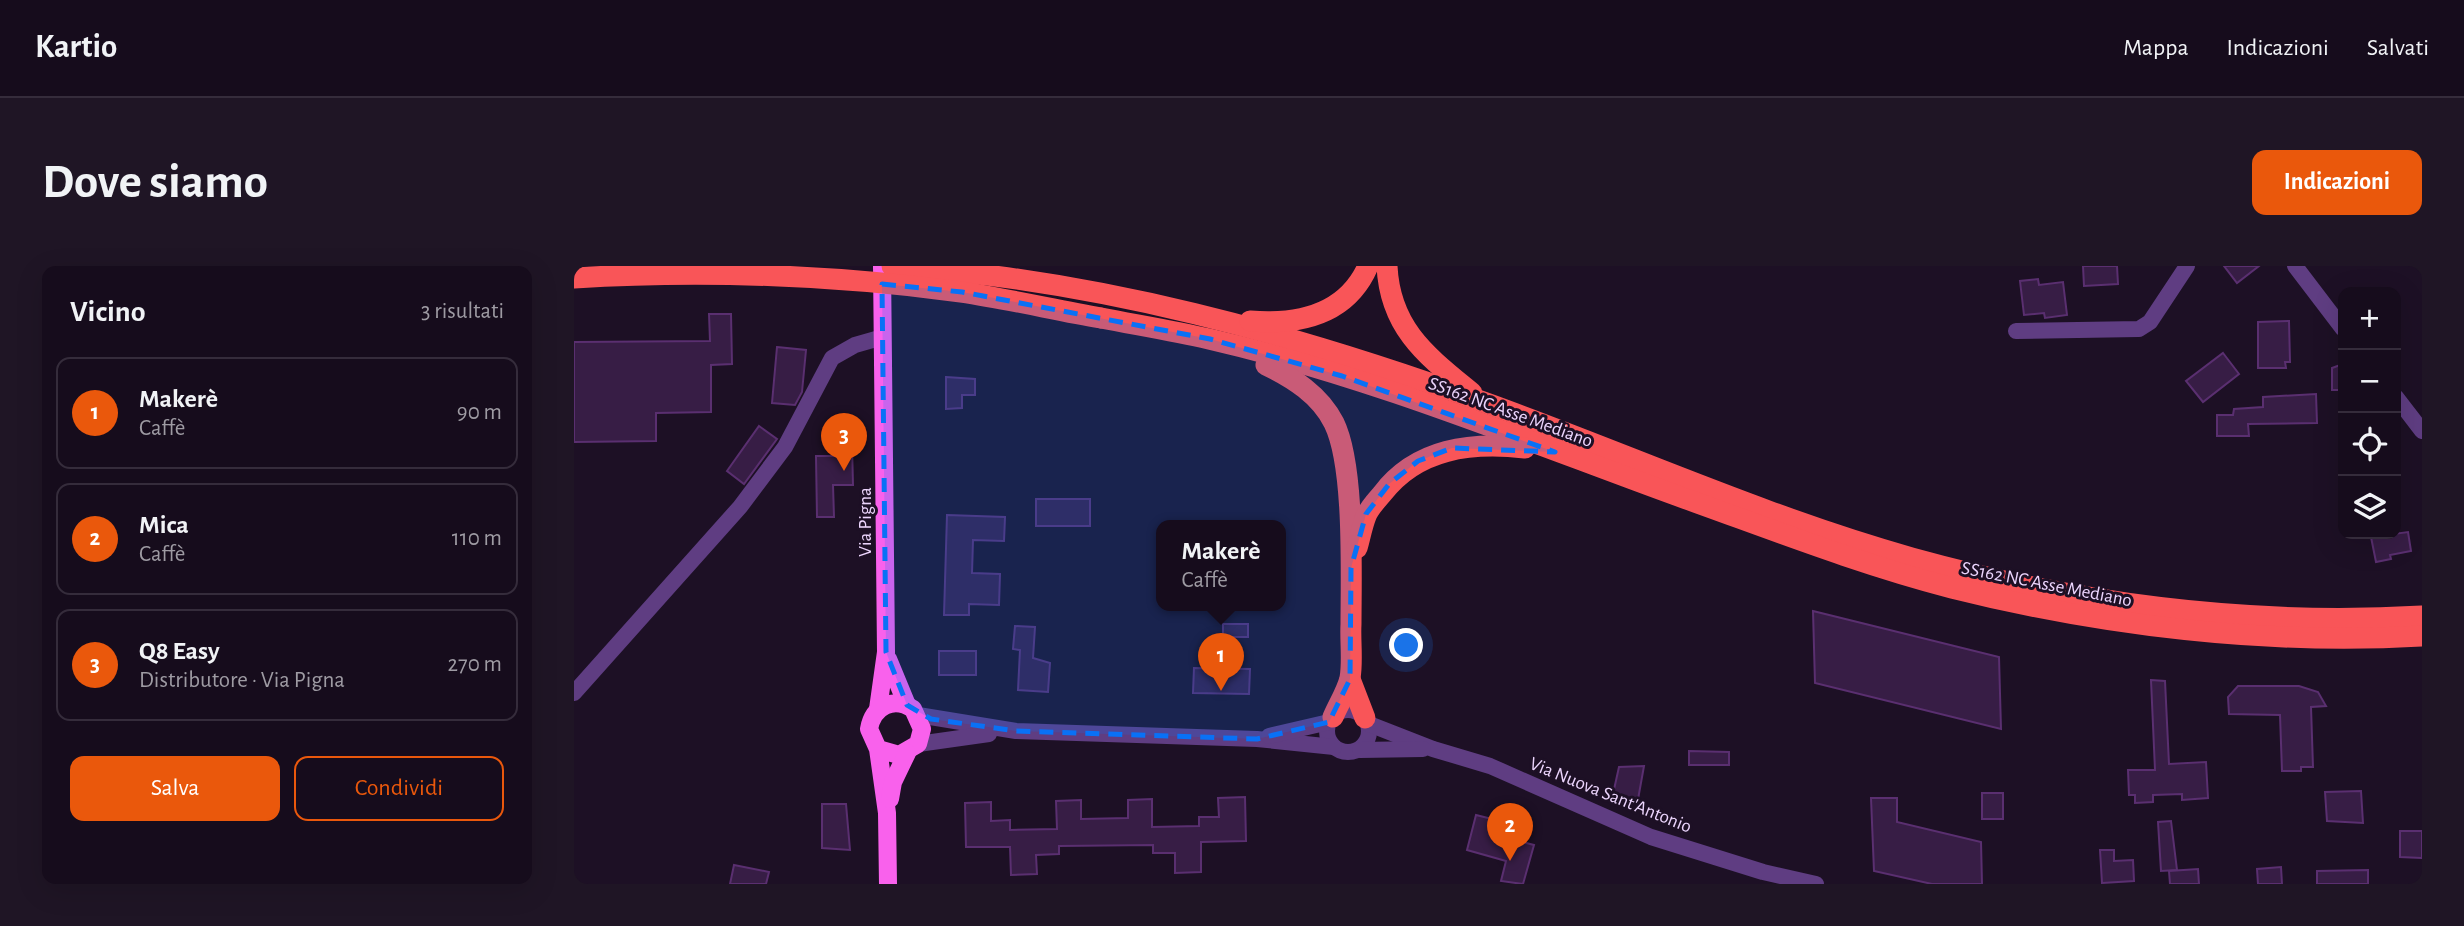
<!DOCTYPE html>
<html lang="it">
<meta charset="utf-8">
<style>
body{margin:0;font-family:"Alegreya Sans",sans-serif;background:#1f1525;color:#f1f3f6}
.controls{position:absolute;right:21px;top:21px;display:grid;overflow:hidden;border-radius:14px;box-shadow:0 7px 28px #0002}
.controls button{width:63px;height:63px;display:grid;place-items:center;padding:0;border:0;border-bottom:2px solid #352c3b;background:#160c1c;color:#f1f3f6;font:35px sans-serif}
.you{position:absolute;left:833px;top:380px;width:24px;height:24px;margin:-18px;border:5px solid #fff;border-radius:50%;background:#1a73e8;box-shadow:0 0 0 10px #1a73e833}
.badge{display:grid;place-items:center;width:46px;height:46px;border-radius:50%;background:#ea580c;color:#fff;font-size:23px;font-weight:700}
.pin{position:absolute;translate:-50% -58px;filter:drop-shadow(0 2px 4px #0008)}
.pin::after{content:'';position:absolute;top:37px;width:24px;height:21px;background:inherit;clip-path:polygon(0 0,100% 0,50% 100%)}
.popup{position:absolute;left:582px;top:254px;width:130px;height:91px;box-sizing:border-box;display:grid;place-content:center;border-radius:14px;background:#160c1c;filter:drop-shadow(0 2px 5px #0005);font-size:23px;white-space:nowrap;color:#9e9ba3}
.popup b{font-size:26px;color:#f1f3f6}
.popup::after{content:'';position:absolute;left:50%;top:100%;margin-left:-14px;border:14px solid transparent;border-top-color:#160c1c}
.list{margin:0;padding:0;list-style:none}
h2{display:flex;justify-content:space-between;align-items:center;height:91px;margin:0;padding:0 28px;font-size:30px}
h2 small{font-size:23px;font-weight:400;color:#9e9ba3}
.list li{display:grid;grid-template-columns:46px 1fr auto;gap:21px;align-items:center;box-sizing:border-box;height:112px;margin:0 14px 14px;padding:0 14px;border:2px solid #352c3b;border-radius:14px}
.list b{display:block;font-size:26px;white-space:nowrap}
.list p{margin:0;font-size:23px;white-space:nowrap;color:#9e9ba3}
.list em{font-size:23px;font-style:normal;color:#9e9ba3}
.actions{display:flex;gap:14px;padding:21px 28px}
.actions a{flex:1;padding:16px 0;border:2px solid #ea580c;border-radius:14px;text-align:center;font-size:24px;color:#ea580c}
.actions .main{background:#ea580c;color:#fff}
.icon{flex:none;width:38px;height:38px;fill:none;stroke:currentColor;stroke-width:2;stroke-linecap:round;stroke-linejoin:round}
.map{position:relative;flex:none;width:1848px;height:618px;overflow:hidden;border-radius:14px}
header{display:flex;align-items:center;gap:42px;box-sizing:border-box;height:98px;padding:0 35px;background:#160c1c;border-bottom:2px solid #352c3b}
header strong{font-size:33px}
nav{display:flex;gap:38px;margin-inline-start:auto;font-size:24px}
.intro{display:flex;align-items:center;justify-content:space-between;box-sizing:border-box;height:168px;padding:0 42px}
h1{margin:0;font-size:49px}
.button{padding:18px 32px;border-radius:14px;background:#ea580c;color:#fff;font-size:24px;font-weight:700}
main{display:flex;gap:42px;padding:0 42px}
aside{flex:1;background:#160c1c;border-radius:14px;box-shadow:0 7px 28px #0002}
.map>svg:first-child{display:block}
.building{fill:#371d45;stroke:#5a2f70;stroke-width:2}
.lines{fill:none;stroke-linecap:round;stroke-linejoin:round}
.minor{stroke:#5f3d82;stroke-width:16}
.major{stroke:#f961ec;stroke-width:18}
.highway{stroke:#f95558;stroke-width:21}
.highway-bridge{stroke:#f95558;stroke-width:21}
.marked{fill:#0971f6;fill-opacity:0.2;stroke:#0971f6;stroke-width:5;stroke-dasharray:14 9;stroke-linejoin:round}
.labels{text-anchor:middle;stroke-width:6;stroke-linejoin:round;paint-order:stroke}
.street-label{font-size:19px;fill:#ecd5fd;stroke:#1d1025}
</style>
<header>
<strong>Kartio</strong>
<nav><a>Mappa</a><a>Indicazioni</a><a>Salvati</a></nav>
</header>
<div class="intro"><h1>Dove siamo</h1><a class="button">Indicazioni</a></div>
<main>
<aside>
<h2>Vicino<small>3 risultati</small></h2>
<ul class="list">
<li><span class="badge">1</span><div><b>Makerè</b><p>Caffè</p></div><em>90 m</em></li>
<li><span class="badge">2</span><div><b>Mica</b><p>Caffè</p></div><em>110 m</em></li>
<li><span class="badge">3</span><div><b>Q8 Easy</b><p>Distributore · Via Pigna</p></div><em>270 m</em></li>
</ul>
<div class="actions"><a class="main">Salva</a><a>Condividi</a></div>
</aside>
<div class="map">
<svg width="1848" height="618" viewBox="0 0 1848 618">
<rect width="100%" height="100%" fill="#1d1025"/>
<g class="building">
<polygon points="1509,0 1543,0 1544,18 1510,20"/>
<polygon points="1650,0 1685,0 1663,17"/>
<polygon points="1464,13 1465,19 1489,16 1493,49 1471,52 1470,47 1450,49 1446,15"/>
<polygon points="135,48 157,48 158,98 137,99 137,146 82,147 82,175 0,176 0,76 136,75"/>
<polygon points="1715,55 1716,96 1711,96 1712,102 1684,102 1684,56"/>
<polygon points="203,81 232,84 228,126 221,139 198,137"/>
<polygon points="1649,87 1665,108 1629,136 1612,115"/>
<polygon points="1769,98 1769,124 1758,124 1758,102"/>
<polygon points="372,111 401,113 401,129 388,129 388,142 372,143"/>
<polygon points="1742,128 1743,157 1674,158 1675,170 1643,170 1643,149 1659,149 1660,143 1689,141 1689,131"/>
<polygon points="185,160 203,173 170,218 153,205"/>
<polygon points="278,179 279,219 259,219 260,251 243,251 242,190 262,190 262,180"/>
<rect x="462" y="233" width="54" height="27"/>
<polygon points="373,249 431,251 430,275 399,274 398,307 426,308 425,339 395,338 395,349 370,349"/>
<polygon points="1834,266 1837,285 1816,289 1817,293 1802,296 1797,271"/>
<polygon points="1239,345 1425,391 1427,463 1241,417"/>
<rect x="649" y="358" width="25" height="13"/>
<polygon points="441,360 461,361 459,392 476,397 474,426 444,424 446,384 439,383"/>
<rect x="365" y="385" width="37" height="24"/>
<polygon points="620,402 676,403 675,428 619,427"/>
<polygon points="1577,414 1591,415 1595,498 1632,496 1634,532 1608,534 1608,528 1579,529 1579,536 1561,537 1561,529 1555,529 1554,504 1581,504"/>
<polygon points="1664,420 1725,420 1744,426 1752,440 1737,441 1739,501 1727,501 1727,505 1708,505 1706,449 1655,448 1654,431"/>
<polygon points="1115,485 1155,486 1155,499 1115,499"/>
<polygon points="1070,500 1063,539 1039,528 1045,501"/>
<polygon points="1787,525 1789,557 1753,555 1751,526"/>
<rect x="1408" y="527" width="21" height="26"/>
<polygon points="671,531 672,575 627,576 627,606 601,607 601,587 579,587 579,579 485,580 485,588 462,589 463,608 437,609 436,581 392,581 391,537 417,536 417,555 436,554 436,564 483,563 482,535 507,534 507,553 554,552 554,534 578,533 578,561 625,560 625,551 645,551 644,532"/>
<polygon points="1297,532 1323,532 1323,556 1407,576 1408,618 1358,618 1300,605"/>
<polygon points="248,538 272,538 276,584 248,582"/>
<polygon points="902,549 926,555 922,569 960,579 949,618 927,615 932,595 893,584"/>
<polygon points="1597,555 1603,604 1587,605 1584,556"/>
<polygon points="1826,565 1848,565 1848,592 1826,591"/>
<polygon points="1526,584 1540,584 1540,595 1559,594 1560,615 1528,617"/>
<polygon points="160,599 195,606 192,618 156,618"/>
<polygon points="1707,601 1708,618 1684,618 1683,603"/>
<polygon points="1624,603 1625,618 1596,618 1595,605"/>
<polygon points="1794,604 1794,618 1743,618 1743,605"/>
</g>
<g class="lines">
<g class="minor">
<polyline points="1721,0 1769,63"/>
<polyline points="1442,65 1565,63 1576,56 1613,0"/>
<polyline points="1822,131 1848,165"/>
<polyline points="0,427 166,241 211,181 258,92 281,79 309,71"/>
<circle cx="774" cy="465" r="21"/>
<polyline points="344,449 442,465 683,473 760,481"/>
<polyline points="795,458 859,483 916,500 1077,571 1189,606 1242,618"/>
<polyline points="695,470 755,456"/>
<polyline points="344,478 415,468"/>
<polyline points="786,484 849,483"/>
</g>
<g class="major">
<polyline points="314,393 333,439"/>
<polyline points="304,443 312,386 308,0"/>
<path d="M304 483 325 489 344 478 348 463 339 443C320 430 299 440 295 463L304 483 313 547 314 618"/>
<polyline points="316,533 319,516 333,487"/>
</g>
<g class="highway">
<path d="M318 0C522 13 721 68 912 137 1054 188 1192 251 1338 292 1504 338 1676 360 1848 350"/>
<path d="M813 0C816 63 853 90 898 127"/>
<path d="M527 52C563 59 600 65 635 73 796 110 950 174 1104 230 1194 262 1285 298 1378 322 1529 360 1692 379 1848 370"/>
<path d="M676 55C726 59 773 48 794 0"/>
<path d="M692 99C719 112 746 129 760 157 781 200 777 308 777 358 776 375 779 395 776 412 773 425 764 439 759 451"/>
<path d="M783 282C786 272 788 260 792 250 795 242 802 235 808 228 843 182 897 176 951 182"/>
<polyline points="776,413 791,452"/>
</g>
<path class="highway-bridge" d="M0 12C128 4 259 9 387 26 434 33 481 44 527 52"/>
</g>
<path class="marked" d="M308 18 388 26 636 73 768 110 981 186 878 182 844 195 815 218 792 248 777 302 776 413 755 456 683 473 442 465 357 453 333 439 312 386Z"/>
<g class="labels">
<g class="street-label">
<text transform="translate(937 145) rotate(20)" y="7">SS162 NC Asse Mediano</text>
<text transform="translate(290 256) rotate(-90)" y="7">Via Pigna</text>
<text transform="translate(1473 317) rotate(11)" y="7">SS162 NC Asse Mediano</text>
<text transform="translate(1037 528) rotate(22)" y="7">Via Nuova Sant'Antonio</text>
</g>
</g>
</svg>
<div class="controls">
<button>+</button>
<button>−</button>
<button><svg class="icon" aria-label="locate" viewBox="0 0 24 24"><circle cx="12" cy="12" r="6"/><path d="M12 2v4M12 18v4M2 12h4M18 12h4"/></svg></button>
<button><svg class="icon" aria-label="layers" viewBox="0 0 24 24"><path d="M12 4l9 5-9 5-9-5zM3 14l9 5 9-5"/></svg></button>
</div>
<div class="you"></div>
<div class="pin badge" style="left:647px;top:425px">1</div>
<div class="popup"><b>Makerè</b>Caffè</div>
<div class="pin badge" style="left:936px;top:595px">2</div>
<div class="pin badge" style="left:270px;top:205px">3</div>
</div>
</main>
